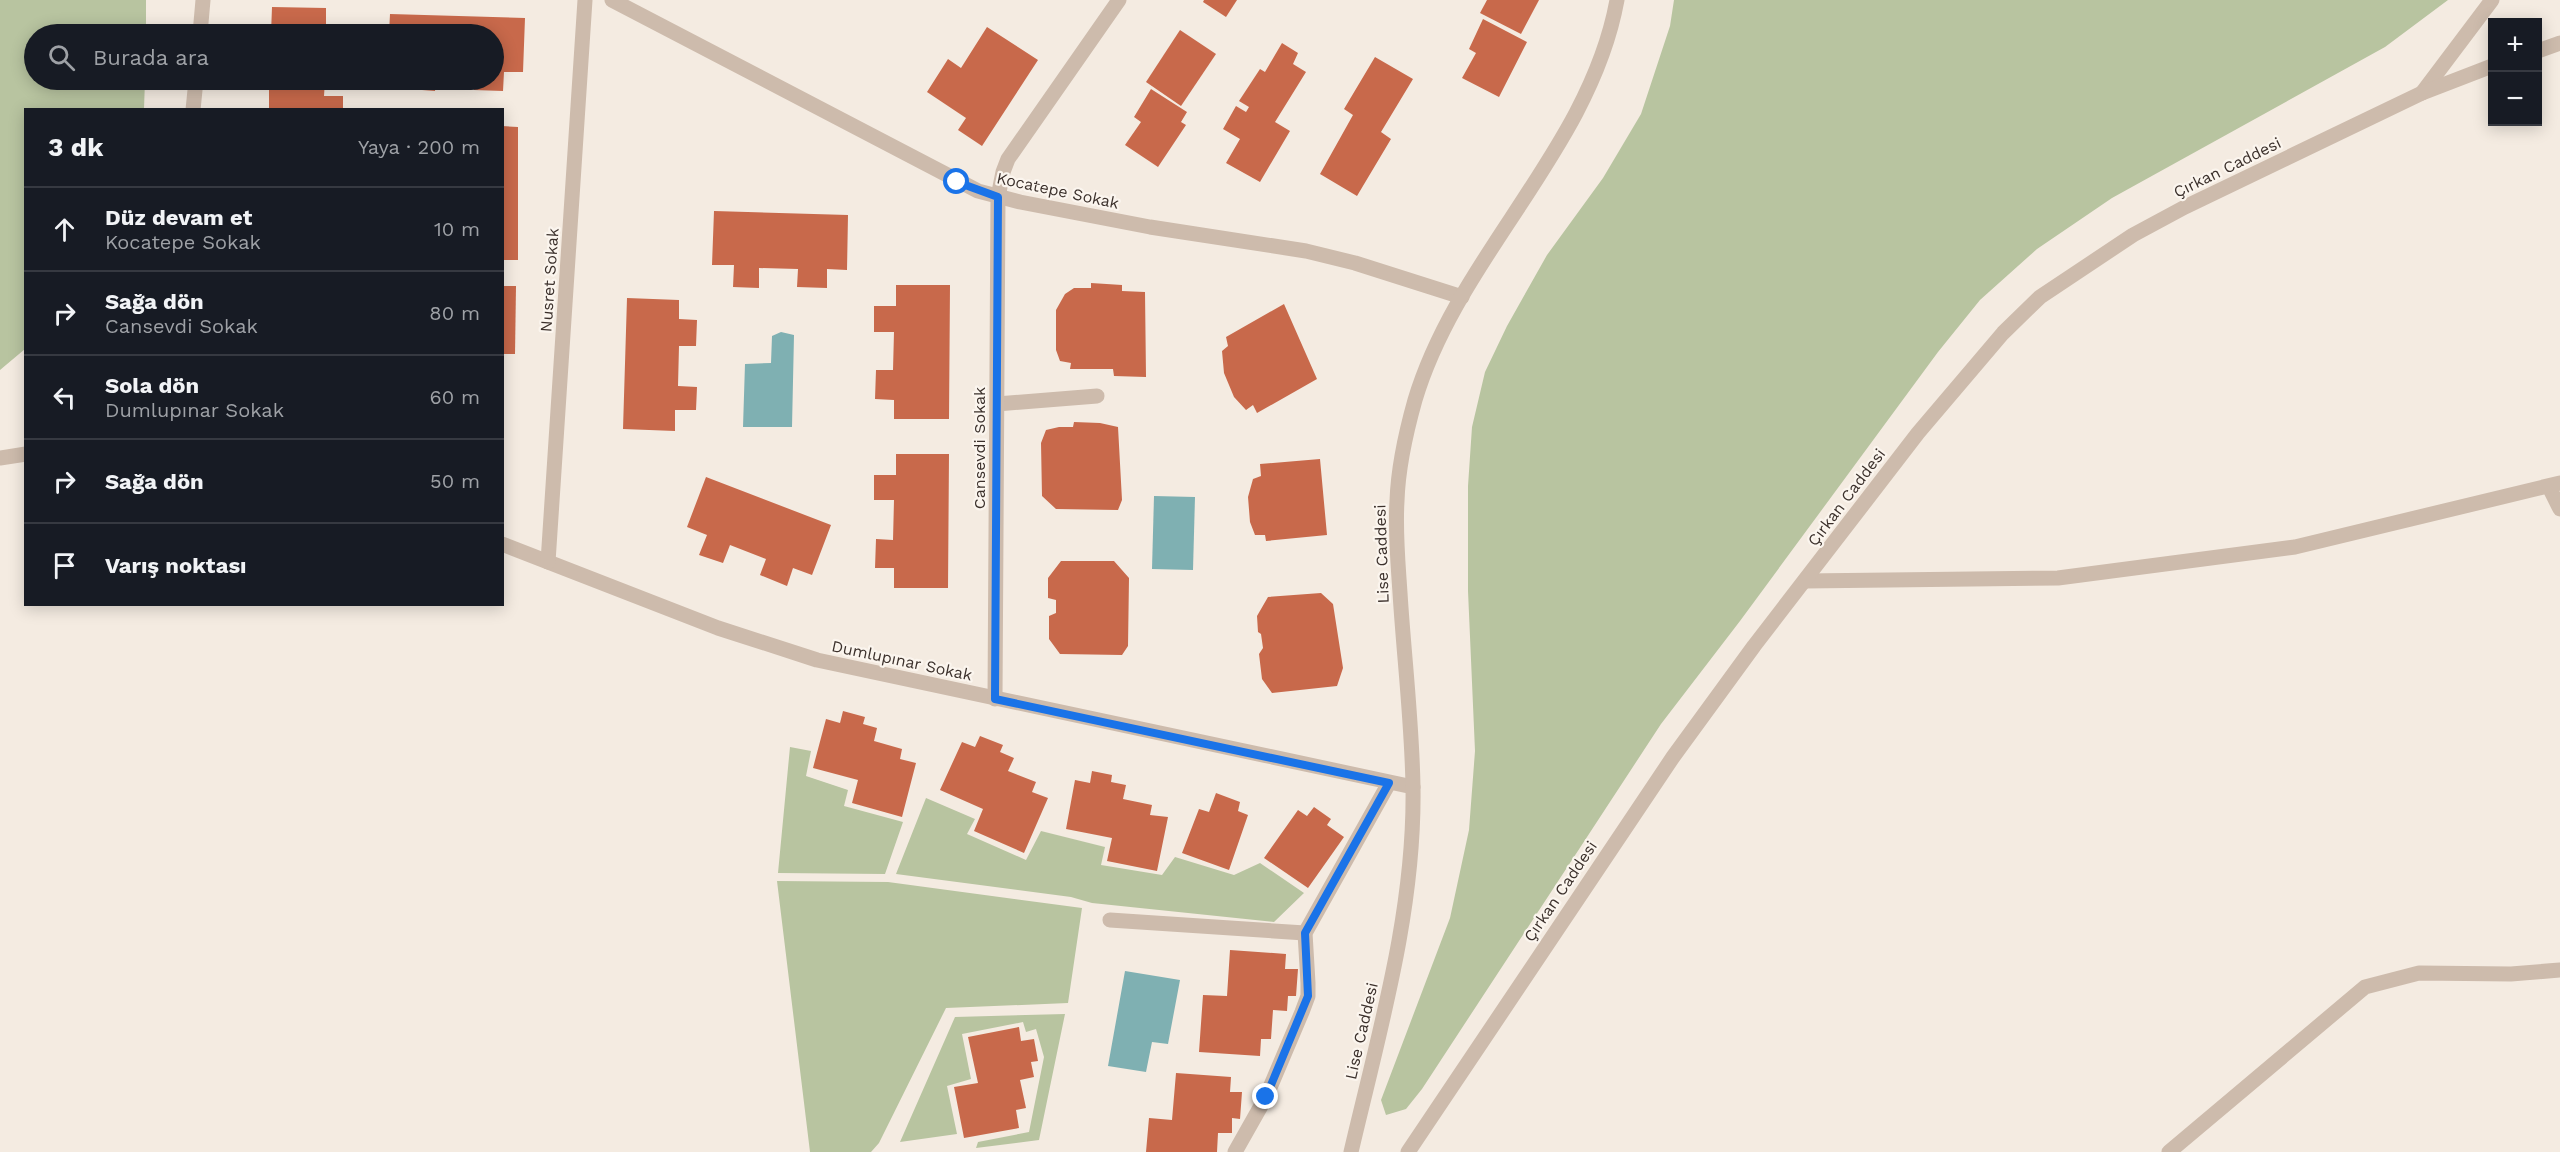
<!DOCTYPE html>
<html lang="tr">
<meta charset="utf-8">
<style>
body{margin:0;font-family:"Work Sans",sans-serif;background:#20242c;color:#f1f3f6}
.controls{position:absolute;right:18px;top:18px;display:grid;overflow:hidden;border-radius:0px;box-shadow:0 3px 15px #0003}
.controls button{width:54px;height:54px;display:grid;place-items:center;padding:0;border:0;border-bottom:2px solid #363941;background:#171b24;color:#f1f3f6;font:30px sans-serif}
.stop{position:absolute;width:18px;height:18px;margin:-14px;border:4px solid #1a73e8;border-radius:50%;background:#fff}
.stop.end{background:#1a73e8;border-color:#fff;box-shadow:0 2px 6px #0008}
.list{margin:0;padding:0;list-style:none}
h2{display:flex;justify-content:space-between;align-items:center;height:78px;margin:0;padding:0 24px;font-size:26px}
h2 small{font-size:20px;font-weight:400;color:#9ea1a6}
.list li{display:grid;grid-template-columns:39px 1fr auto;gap:18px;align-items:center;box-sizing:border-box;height:84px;padding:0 24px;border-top:2px solid #363941}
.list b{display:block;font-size:22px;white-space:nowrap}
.list p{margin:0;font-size:20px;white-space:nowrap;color:#9ea1a6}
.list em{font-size:20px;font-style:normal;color:#9ea1a6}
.icon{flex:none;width:33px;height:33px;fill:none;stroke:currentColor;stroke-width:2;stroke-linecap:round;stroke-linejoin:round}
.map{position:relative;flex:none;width:2560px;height:1152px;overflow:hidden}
.search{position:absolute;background:#171b24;box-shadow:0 3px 15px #0003;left:24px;top:24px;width:480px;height:66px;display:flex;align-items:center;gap:15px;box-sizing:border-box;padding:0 21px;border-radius:33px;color:#9ea1a6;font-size:22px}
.panel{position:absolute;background:#171b24;box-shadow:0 3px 15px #0003;left:24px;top:108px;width:480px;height:498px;border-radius:0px}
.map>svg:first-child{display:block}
.green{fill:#b8c4a0}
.water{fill:#7fb0b2}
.building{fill:#c8694b}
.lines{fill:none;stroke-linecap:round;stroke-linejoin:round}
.minor{stroke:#cdbbac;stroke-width:15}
.tertiary{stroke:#cdbbac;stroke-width:15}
.route{stroke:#1a73e8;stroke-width:8}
.labels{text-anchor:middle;stroke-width:4.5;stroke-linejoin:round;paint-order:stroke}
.street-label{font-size:16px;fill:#3b302b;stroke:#fbf5ee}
</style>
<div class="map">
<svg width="2560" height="1152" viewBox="0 0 2560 1152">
<rect width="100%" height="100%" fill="#f4ebe1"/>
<g class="green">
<polygon points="0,0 146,0 146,34 34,34 34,80 145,80 144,109 26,110 25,349 0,370"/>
<polygon points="1674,0 2448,0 2385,47 2112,198 2037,249 1980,300 1938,352 1740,621 1661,724 1422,1089 1406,1109 1386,1115 1381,1100 1450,918 1469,830 1475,751 1468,591 1468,486 1472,427 1485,372 1507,326 1547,255 1603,178 1641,114 1670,26"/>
<polygon points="790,747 811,751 806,776 848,790 844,806 903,822 885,874 778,873"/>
<polygon points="926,798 975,819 967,834 1026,860 1041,831 1105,847 1101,865 1162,875 1175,857 1234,875 1260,863 1304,893 1274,922 1092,903 1071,897 896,874"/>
<polygon points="777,881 888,882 1082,908 1068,1003 946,1008 879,1143 871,1152 810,1152"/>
<polygon points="1065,1014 1039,1140 976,1148 978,1142 1029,1132 1044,1057 1036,1029 1026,1032 1023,1022 962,1034 971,1079 947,1086 957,1134 900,1142 955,1017"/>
</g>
<g class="water">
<polygon points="781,332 794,335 792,427 743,427 745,364 771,363 772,336"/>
<polygon points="1154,496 1195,497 1193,570 1152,569"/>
<polygon points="1125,971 1180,980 1168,1044 1152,1042 1146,1072 1108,1066"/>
</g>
<g class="building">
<polygon points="1204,0 1237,0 1226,17 1203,2"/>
<polygon points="1487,0 1539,0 1521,34 1480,13"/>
<polygon points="272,7 326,8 326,28 344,28 344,34 271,34"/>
<polygon points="390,14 525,18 523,72 504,72 503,91 474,90 474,80 494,80 494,34 389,34"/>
<polygon points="1483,19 1527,42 1499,97 1462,78 1476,53 1469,49"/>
<polygon points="987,27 1038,60 982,146 958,130 966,118 927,92 948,59 961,68"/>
<polygon points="1180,30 1216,54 1181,106 1146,82"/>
<polygon points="1282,43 1298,53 1293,64 1306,72 1275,122 1290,131 1260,182 1226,163 1240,139 1223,129 1236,106 1246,112 1249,107 1239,101 1260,69 1265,72"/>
<polygon points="1375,57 1413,79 1381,132 1391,139 1357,196 1320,174 1353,115 1344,109"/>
<polygon points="269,80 325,80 324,96 343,96 343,110 269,110"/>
<polygon points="410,80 436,80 435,91 409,89"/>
<polygon points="1151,89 1187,112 1181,122 1186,125 1158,167 1125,145 1141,122 1134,117"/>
<polygon points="502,126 518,127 518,260 502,260"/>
<polygon points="714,211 848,215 847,270 827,269 827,288 797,287 798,269 759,268 759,288 733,287 734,265 712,265"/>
<polygon points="1091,283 1122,285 1122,291 1145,292 1146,377 1114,376 1113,369 1070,369 1071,363 1060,361 1056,350 1056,310 1065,294 1074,288 1091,288"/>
<polygon points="896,285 950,285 949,419 894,419 894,400 875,399 876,370 893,370 894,332 874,332 874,306 896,306"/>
<polygon points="502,286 516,286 515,354 502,354"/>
<polygon points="627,298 679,300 679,319 697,320 696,346 679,346 678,386 697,387 696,410 675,410 675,431 623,429"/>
<polygon points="1284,304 1317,379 1257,413 1253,405 1246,410 1234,397 1224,373 1222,351 1228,346 1226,337"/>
<polygon points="1074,422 1100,423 1118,427 1122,500 1118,510 1056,509 1042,496 1041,443 1046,430 1059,427 1073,427"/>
<polygon points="896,454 949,454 948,588 894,588 894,568 875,568 876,539 893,540 894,500 874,500 874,475 896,475"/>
<polygon points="1320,459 1327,535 1266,541 1265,535 1255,535 1250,522 1248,497 1253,479 1261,476 1260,464"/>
<polygon points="706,477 831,525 812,575 793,568 787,586 760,575 766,559 730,545 723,563 699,555 707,535 687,527"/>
<polygon points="1061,561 1114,561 1129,578 1128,646 1122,655 1060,654 1049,639 1049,616 1056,613 1056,600 1048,598 1048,578"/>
<polygon points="1321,593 1333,604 1343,668 1337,686 1272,693 1262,679 1259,654 1263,648 1261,634 1258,632 1257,616 1268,597"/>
<polygon points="843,711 865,717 863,724 877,728 874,741 902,749 900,759 916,763 902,817 852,803 858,780 813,768 826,719 840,723"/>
<polygon points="980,736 1003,745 1000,752 1014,758 1008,771 1036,782 1032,792 1048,798 1024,853 974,831 983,809 940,790 962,742 975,747"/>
<polygon points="1092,771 1112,775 1111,782 1126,785 1123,799 1152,805 1150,815 1168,817 1157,871 1107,861 1112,838 1066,829 1075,780 1090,783"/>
<polygon points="1216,793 1240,802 1238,811 1248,815 1229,870 1182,853 1199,809 1209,812"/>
<polygon points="1314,807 1331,819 1327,825 1344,837 1308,888 1264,858 1298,810 1307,816"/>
<polygon points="1230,950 1286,954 1285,969 1298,969 1296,996 1288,996 1287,1011 1273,1010 1271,1039 1261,1039 1260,1056 1199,1052 1203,995 1227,996"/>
<polygon points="1019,1027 1021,1041 1034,1039 1038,1061 1031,1062 1034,1077 1020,1080 1026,1108 1016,1110 1019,1128 964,1138 954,1087 978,1083 968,1037"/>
<polygon points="1176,1073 1231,1077 1230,1092 1242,1092 1240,1119 1232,1118 1232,1133 1218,1133 1217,1152 1146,1152 1149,1118 1172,1120"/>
</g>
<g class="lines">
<g class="minor">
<polyline points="612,0 978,191 1020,202 1150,227 1306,251 1355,263 1462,297"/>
<polyline points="200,34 203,0"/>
<polyline points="2422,93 2492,0"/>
<polyline points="193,110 196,80"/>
<polyline points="997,404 1097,396"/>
<polyline points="0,458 26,454"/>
<polyline points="2549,487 2560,509"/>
<polyline points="502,544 718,628 817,660 1413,787"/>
<polyline points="548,562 585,0"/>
<polyline points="1805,581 2058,578 2295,547 2560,483"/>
<polyline points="995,699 998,197 1003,172 1008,159 1119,0"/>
<polyline points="1110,920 1305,933"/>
<polyline points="1235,1152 1266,1097 1302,1012 1308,996 1308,983 1305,933 1389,783"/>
<polyline points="2169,1152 2365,987 2419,973 2511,974 2560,970"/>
</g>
<g class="tertiary">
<polyline points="2538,51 2560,43"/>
<path d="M1351 1152C1379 1032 1415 911 1413 787 1412 722 1404 657 1400 593 1398 562 1395 532 1397 501 1398 468 1406 432 1415 400 1458 256 1590 149 1617 0"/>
<polyline points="1408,1152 1673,757 1754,646 1918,433 2003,333 2040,297 2133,235 2185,207 2422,93 2492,66"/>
</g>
</g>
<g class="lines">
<polyline class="route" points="957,182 998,197 995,699 1389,783 1305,933 1308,996 1266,1097"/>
</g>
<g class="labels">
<g class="street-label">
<text transform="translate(2227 167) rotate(-26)" y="6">Çırkan Caddesi</text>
<text transform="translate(1058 190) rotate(12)" y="6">Kocatepe Sokak</text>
<text transform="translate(549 280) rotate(-86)" y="6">Nusret Sokak</text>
<text transform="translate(979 448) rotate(-90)" y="6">Cansevdi Sokak</text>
<text transform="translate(1846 497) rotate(-53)" y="6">Çırkan Caddesi</text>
<text transform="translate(1381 554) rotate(-92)" y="6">Lise Caddesi</text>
<text transform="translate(902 660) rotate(12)" y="6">Dumlupınar Sokak</text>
<text transform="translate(1560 891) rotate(-56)" y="6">Çırkan Caddesi</text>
<text transform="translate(1361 1031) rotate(-77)" y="6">Lise Caddesi</text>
</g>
</g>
</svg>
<div class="controls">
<button>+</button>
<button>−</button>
</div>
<div class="stop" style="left:957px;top:182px"></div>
<div class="stop end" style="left:1266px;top:1097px"></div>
<div class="search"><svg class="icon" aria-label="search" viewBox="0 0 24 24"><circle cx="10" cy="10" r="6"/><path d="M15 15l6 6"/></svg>Burada ara</div>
<section class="panel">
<h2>3 dk<small>Yaya · 200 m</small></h2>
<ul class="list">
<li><svg class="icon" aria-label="ahead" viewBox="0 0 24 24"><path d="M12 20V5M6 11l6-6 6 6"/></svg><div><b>Düz devam et</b><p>Kocatepe Sokak</p></div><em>10 m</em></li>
<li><svg class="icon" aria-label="right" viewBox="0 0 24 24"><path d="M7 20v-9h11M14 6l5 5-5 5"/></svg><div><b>Sağa dön</b><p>Cansevdi Sokak</p></div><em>80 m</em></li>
<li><svg class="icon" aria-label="left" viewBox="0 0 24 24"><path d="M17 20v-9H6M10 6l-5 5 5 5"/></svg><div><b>Sola dön</b><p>Dumlupınar Sokak</p></div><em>60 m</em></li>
<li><svg class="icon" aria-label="right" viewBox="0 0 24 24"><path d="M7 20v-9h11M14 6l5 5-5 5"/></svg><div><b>Sağa dön</b></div><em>50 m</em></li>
<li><svg class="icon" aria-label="arrive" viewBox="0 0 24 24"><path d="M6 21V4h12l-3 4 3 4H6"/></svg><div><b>Varış noktası</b></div></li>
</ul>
</section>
</div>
